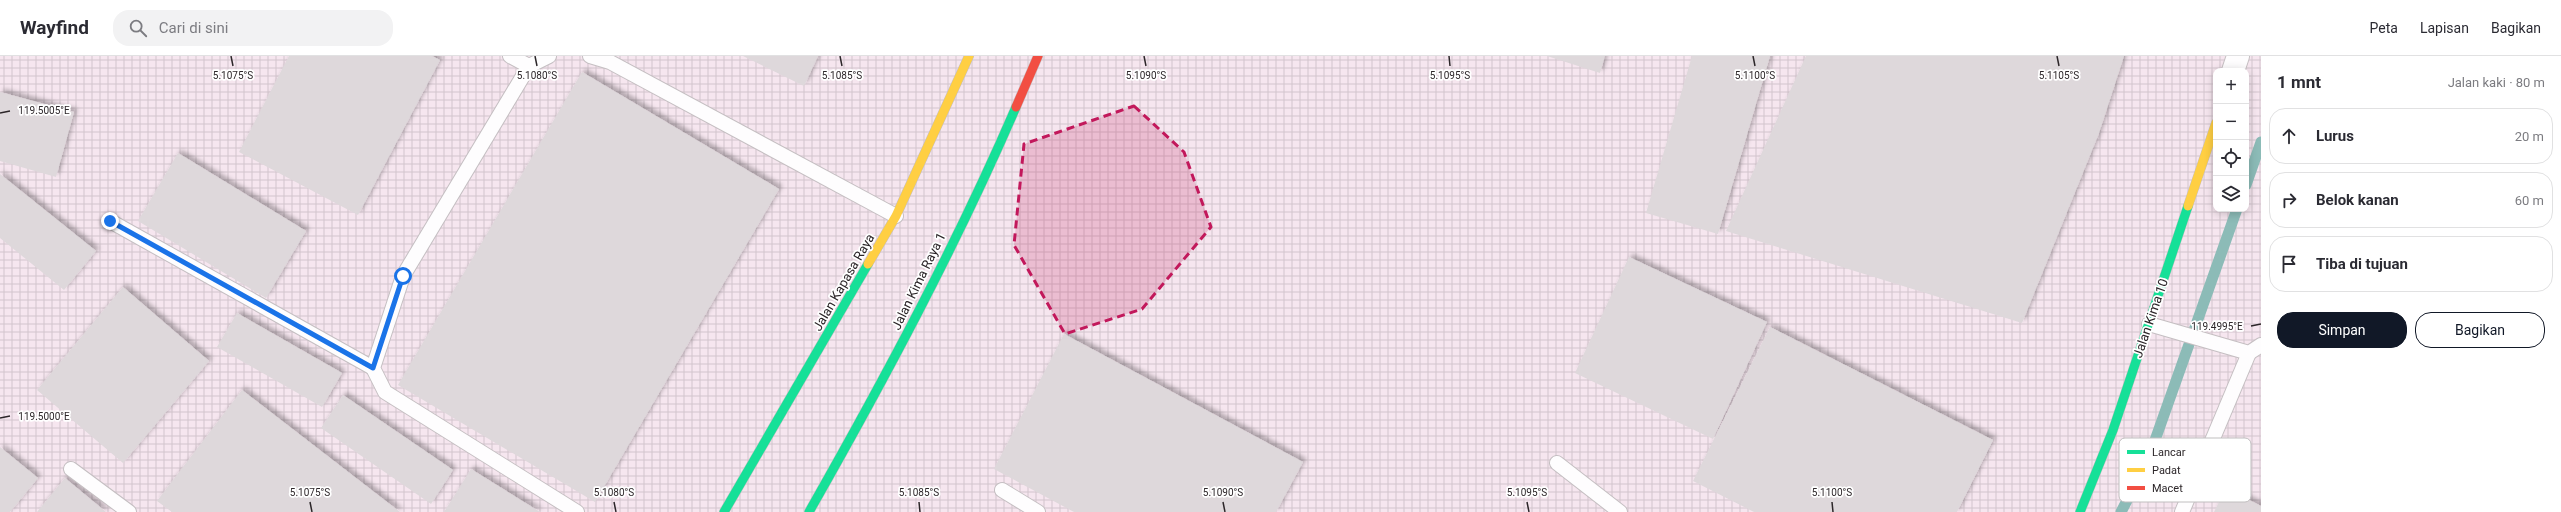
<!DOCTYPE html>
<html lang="id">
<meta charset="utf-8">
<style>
body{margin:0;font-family:Roboto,sans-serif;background:#f2f2f3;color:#2b2b33}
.controls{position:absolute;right:12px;top:12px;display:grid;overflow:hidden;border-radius:8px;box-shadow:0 2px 10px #0003}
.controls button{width:36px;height:36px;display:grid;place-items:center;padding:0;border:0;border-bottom:1px solid #e1e1e2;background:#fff;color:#2b2b33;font:20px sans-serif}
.stop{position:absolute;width:12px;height:12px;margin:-9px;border:3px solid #1a73e8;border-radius:50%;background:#fff}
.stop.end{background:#1a73e8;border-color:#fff;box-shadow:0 1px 4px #0008}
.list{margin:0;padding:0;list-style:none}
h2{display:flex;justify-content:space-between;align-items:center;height:52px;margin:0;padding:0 16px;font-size:17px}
h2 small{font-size:13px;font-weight:400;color:#7c7c81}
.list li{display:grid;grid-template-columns:26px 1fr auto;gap:12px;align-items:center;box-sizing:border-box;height:56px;margin:0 8px 8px;padding:0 8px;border:1px solid #e1e1e2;border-radius:16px}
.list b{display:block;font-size:15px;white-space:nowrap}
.list em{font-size:13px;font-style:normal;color:#7c7c81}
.actions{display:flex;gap:8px;padding:12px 16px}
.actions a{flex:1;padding:9px 0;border:1px solid #111827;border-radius:16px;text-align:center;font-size:14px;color:#111827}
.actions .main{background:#111827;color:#fff}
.icon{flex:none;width:22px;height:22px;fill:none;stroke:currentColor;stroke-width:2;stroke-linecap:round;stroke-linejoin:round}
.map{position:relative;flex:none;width:2261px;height:456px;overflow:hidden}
header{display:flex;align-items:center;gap:24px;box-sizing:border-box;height:56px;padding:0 20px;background:#fff;border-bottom:1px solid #e1e1e2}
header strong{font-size:19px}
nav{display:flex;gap:22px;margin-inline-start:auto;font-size:14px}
.search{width:280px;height:36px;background:#f2f2f3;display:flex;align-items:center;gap:10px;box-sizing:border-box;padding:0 14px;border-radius:16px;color:#7c7c81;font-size:15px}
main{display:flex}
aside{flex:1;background:#fff}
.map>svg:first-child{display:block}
.industrial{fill:url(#industrial-grid);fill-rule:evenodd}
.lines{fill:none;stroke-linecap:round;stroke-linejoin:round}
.stream{stroke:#8cbbb7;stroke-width:11}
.building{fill:#ded8db;filter:url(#shadow)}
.lane-casing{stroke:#c5bfc2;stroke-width:16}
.street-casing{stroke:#c5bfc2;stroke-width:24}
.fast-casing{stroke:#c5bfc2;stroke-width:10}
.slow-casing{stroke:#c5bfc2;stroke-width:10}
.jam-casing{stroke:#c5bfc2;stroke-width:10}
.lane{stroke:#fefdfe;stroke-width:14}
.street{stroke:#fefdfe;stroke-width:22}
.fast{stroke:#16e098;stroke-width:9}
.slow{stroke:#ffcf43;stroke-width:9}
.jam{stroke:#f24e42;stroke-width:9}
.route{stroke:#1a73e8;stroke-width:5}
.marked{fill:#c2185b;fill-opacity:0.2;stroke:#c2185b;stroke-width:3;stroke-dasharray:8 5;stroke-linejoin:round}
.ticks{fill:none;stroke:#2c2629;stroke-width:1.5}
.labels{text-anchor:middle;stroke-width:3.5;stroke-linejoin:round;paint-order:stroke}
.street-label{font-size:13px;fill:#2c2629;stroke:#fff}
.key{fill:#fff;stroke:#c0bebf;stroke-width:1}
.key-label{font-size:11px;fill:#2c2629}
.ticks-label{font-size:10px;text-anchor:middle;fill:#2c2629;stroke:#fff;stroke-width:3.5;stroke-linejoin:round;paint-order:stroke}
</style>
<header>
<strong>Wayfind</strong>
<div class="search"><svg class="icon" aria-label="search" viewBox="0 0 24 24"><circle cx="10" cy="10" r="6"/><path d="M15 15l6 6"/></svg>Cari di sini</div>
<nav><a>Peta</a><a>Lapisan</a><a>Bagikan</a></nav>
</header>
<main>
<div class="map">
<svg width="2261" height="456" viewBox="0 0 2261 456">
<defs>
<pattern id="industrial-grid" width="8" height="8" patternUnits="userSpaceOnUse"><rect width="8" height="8" fill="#f6e6ef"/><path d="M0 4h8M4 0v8" fill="none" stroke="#d3c5cd"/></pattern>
<filter id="shadow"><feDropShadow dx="3.5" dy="-3.5" stdDeviation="2" flood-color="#0004"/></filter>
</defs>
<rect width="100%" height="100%" fill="#faf2f6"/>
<path class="industrial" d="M0 0H2261V456H0ZM2216 15H2246V153H2216Z"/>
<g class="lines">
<g class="stream">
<polyline points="2246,129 2261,86"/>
<polyline points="2121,456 2148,404 2237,153"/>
</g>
</g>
<g class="building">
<polygon points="289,0 432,0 440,4 358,159 239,96"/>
<polygon points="743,0 818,0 804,30"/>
<polygon points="1547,0 1605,0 1600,17"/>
<polygon points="1692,0 1770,0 1718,178 1646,157"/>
<polygon points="1806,0 2124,0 2099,77 2022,267 1726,175"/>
<polygon points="582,16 779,133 595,446 398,329"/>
<polygon points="0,36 74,56 56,121 0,105"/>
<polygon points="178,97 306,175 266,242 138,165"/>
<polygon points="0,118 96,195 64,234 0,182"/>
<polygon points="1629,201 1767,266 1713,383 1575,317"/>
<polygon points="123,231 209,305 123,407 37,334"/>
<polygon points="237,257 342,317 322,351 217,291"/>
<polygon points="1770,271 1993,384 1957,456 1754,456 1693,425"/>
<polygon points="1064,278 1303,406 1276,456 1074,456 994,413"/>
<polygon points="242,334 400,456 172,456 157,445"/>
<polygon points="343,339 453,414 431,448 321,372"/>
<polygon points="0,391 38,422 10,456 0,456"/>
<polygon points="471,413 540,456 444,456"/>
<polygon points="65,422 106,456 37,456"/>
<polygon points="2226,432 2261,450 2261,456 2214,456"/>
</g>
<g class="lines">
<g class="lane-casing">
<g id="lane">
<polyline points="510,0 529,10"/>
<polyline points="549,0 529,10 403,220 373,312 385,336 577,456"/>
<polyline points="590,0 610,6 896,160"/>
<polyline points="110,165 373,312"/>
<polyline points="2149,268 2249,297 2261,289"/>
<polyline points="1557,407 1620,456"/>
<polyline points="71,413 129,456"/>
<polyline points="1002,434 1038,456"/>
<polyline points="2182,456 2249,297"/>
</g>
</g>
<g class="street-casing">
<polyline id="street" points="2233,15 2238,0"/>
</g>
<g class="fast-casing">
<g id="fast">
<polyline points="724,456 868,208"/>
<path d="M809 456C884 324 956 190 1016 51"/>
<polyline points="2080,456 2113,374 2188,150"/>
</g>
</g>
<g class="slow-casing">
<g id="slow">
<polyline points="2188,150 2216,67"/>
<polyline points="868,208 896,160 969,0"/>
</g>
</g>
<g class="jam-casing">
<polyline id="jam" points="1016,51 1038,0"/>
</g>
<use href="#lane" class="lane"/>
<use href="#street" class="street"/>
<use href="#fast" class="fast"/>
<use href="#slow" class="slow"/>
<use href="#jam" class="jam"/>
</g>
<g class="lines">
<polyline class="route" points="110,165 373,312 403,220"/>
</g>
<path class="marked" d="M1134 50 1184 96 1211 171 1142 253 1065 278 1014 189 1024 88Z"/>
<path class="ticks" d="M231 0 233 10M535 0 537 10M840 0 842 10M1144 0 1146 10M1449 0 1450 10M1753 0 1755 10M2057 0 2059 10M0 57 10 55M2251 270 2261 268M0 362 10 360M310 446 312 456M614 446 616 456M919 446 920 456M1223 446 1225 456M1527 446 1529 456M1832 446 1833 456"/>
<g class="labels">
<g class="street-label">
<text transform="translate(918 225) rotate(-64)" y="5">Jalan Kima Raya 1</text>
<text transform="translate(843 226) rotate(-60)" y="5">Jalan Kapasa Raya</text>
<text transform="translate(2150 262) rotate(-71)" y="5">Jalan Kima 10</text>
</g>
</g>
<rect x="2119" y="382" width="132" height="64" rx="6" class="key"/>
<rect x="2127" y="394" width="18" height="4" fill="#16e098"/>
<rect x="2127" y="412" width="18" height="4" fill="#ffcf43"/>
<rect x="2127" y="430" width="18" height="4" fill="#f24e42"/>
<g class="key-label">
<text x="2152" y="400">Lancar</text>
<text x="2152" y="418">Padat</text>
<text x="2152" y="436">Macet</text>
</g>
<g class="ticks-label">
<text x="537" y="23">5.1080°S</text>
<text x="1755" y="23">5.1100°S</text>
<text x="233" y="23">5.1075°S</text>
<text x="842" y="23">5.1085°S</text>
<text x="1146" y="23">5.1090°S</text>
<text x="1450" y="23">5.1095°S</text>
<text x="2059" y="23">5.1105°S</text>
<text x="44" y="58">119.5005°E</text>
<text x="2217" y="274">119.4995°E</text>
<text x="44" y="364">119.5000°E</text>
<text x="310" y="440">5.1075°S</text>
<text x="614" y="440">5.1080°S</text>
<text x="919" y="440">5.1085°S</text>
<text x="1223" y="440">5.1090°S</text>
<text x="1527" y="440">5.1095°S</text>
<text x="1832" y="440">5.1100°S</text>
</g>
</svg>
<div class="controls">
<button>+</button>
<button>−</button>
<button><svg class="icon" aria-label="locate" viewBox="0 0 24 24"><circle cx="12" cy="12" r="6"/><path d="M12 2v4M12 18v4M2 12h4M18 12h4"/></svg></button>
<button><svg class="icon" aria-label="layers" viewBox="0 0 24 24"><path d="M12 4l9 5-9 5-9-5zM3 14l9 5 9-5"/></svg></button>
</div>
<div class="stop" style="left:403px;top:220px"></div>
<div class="stop end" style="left:110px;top:165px"></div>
</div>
<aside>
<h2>1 mnt<small>Jalan kaki · 80 m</small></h2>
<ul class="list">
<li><svg class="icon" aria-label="ahead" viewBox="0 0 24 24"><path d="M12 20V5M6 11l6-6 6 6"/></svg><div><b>Lurus</b></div><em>20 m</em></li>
<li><svg class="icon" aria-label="right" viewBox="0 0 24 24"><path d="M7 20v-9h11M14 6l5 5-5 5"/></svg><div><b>Belok kanan</b></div><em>60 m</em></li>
<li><svg class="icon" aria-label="arrive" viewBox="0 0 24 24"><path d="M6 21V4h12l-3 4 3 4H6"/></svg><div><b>Tiba di tujuan</b></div></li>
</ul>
<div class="actions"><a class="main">Simpan</a><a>Bagikan</a></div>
</aside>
</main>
